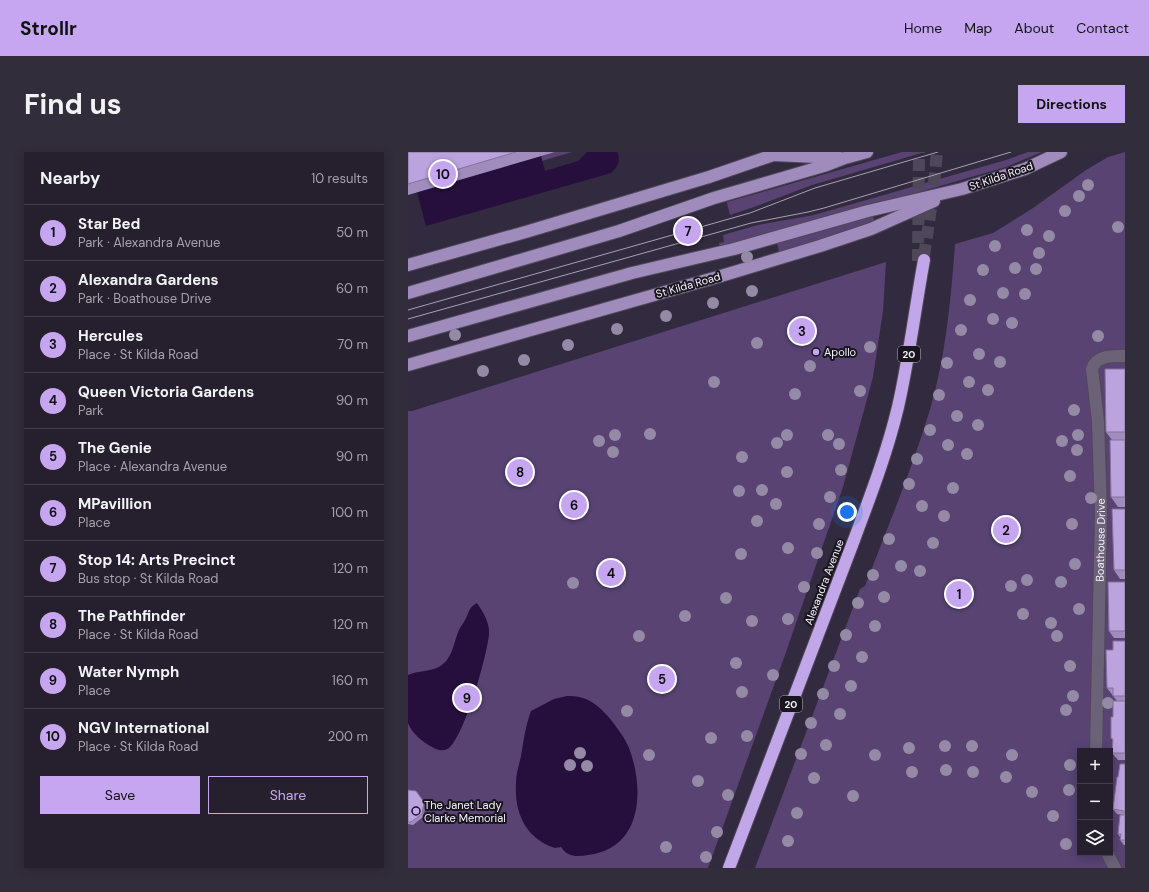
<!DOCTYPE html>
<meta charset="utf-8">
<style>
body{margin:0;font-family:"DM Sans",sans-serif;background:#322d3a;color:#f1f3f6}
.controls{position:absolute;right:12px;bottom:12px;display:grid;overflow:hidden;border-radius:0px;box-shadow:0 2px 10px #0003}
.controls button{width:36px;height:36px;display:grid;place-items:center;padding:0;border:0;border-bottom:1px solid #423e4a;background:#26202e;color:#f1f3f6;font:20px sans-serif}
.you{position:absolute;left:439px;top:360px;width:14px;height:14px;margin:-10px;border:3px solid #fff;border-radius:50%;background:#1a73e8;box-shadow:0 0 0 6px #1a73e833}
.badge{display:grid;place-items:center;width:26px;height:26px;border-radius:50%;background:#c6a6f0;color:#111;font-size:13px;font-weight:700}
.pin{position:absolute;translate:-50% -50%;border:2px solid #fff;box-shadow:0 1px 4px #0006}
.list{margin:0;padding:0;list-style:none}
h2{display:flex;justify-content:space-between;align-items:center;height:52px;margin:0;padding:0 16px;font-size:17px}
h2 small{font-size:13px;font-weight:400;color:#a4a3aa}
.list li{display:grid;grid-template-columns:26px 1fr auto;gap:12px;align-items:center;box-sizing:border-box;height:56px;padding:0 16px;border-top:1px solid #423e4a}
.list b{display:block;font-size:15px;white-space:nowrap}
.list p{margin:0;font-size:13px;white-space:nowrap;color:#a4a3aa}
.list em{font-size:13px;font-style:normal;color:#a4a3aa}
.actions{display:flex;gap:8px;padding:12px 16px}
.actions a{flex:1;padding:9px 0;border:1px solid #c6a6f0;border-radius:0px;text-align:center;font-size:14px;color:#c6a6f0}
.actions .main{background:#c6a6f0;color:#111}
.icon{flex:none;width:22px;height:22px;fill:none;stroke:currentColor;stroke-width:2;stroke-linecap:round;stroke-linejoin:round}
.map{position:relative;flex:none;width:717px;height:716px;overflow:hidden;border-radius:0px}
header{display:flex;align-items:center;gap:24px;box-sizing:border-box;height:56px;padding:0 20px;background:#c6a6f0;color:#111}
header strong{font-size:19px}
nav{display:flex;gap:22px;margin-inline-start:auto;font-size:14px}
.intro{display:flex;align-items:center;justify-content:space-between;box-sizing:border-box;height:96px;padding:0 24px}
h1{margin:0;font-size:28px}
.button{padding:10px 18px;border-radius:0px;background:#c6a6f0;color:#111;font-size:14px;font-weight:700}
main{display:flex;gap:24px;padding:0 24px}
aside{flex:1;background:#26202e;border-radius:0px;box-shadow:0 2px 10px #0003}
.map>svg:first-child{display:block}
.green{fill:#584373;fill-rule:evenodd}
.water{fill:#260f3d}
.lines{fill:none;stroke-linecap:round;stroke-linejoin:round}
.highway-tunnel{stroke:#4f485b;stroke-width:12;stroke-dasharray:12 6;stroke-linecap:butt}
.minor-casing{stroke:#4f4958;stroke-width:14}
.major-casing{stroke:#4f4958;stroke-width:14}
.highway-casing{stroke:#4f4958;stroke-width:14}
.minor{stroke:#6b6278;stroke-width:12}
.major{stroke:#9f8bbc;stroke-width:12}
.highway{stroke:#c2a6ea;stroke-width:12}
.tram{stroke:#a6a1b0;stroke-width:1}
.tree{fill:#958aa5}
.wall{fill:#a18cbe}
.shaded-wall{fill:#83729b}
.building{fill:#bba3dd;stroke:#83729b}
.poi-dot{fill:#c6a6f0;stroke:#18151e;stroke-width:1.5}
.labels{text-anchor:middle;stroke-width:4;stroke-linejoin:round;paint-order:stroke}
.shield{fill:#18151e;stroke:#b3b0bb;stroke-width:1}
.shield-label{font-size:10px;font-weight:bold;fill:#f6f2fe}
.street-label{font-size:11px;fill:#f6f2fe;stroke:#18151e}
.poi-label{font-size:11px;fill:#f6f2fe;stroke:#18151e;text-anchor:start}
</style>
<header>
<strong>Strollr</strong>
<nav><a>Home</a><a>Map</a><a>About</a><a>Contact</a></nav>
</header>
<div class="intro"><h1>Find us</h1><a class="button">Directions</a></div>
<main>
<aside>
<h2>Nearby<small>10 results</small></h2>
<ul class="list">
<li><span class="badge">1</span><div><b>Star Bed</b><p>Park · Alexandra Avenue</p></div><em>50 m</em></li>
<li><span class="badge">2</span><div><b>Alexandra Gardens</b><p>Park · Boathouse Drive</p></div><em>60 m</em></li>
<li><span class="badge">3</span><div><b>Hercules</b><p>Place · St Kilda Road</p></div><em>70 m</em></li>
<li><span class="badge">4</span><div><b>Queen Victoria Gardens</b><p>Park</p></div><em>90 m</em></li>
<li><span class="badge">5</span><div><b>The Genie</b><p>Place · Alexandra Avenue</p></div><em>90 m</em></li>
<li><span class="badge">6</span><div><b>MPavillion</b><p>Place</p></div><em>100 m</em></li>
<li><span class="badge">7</span><div><b>Stop 14: Arts Precinct</b><p>Bus stop · St Kilda Road</p></div><em>120 m</em></li>
<li><span class="badge">8</span><div><b>The Pathfinder</b><p>Place · St Kilda Road</p></div><em>120 m</em></li>
<li><span class="badge">9</span><div><b>Water Nymph</b><p>Place</p></div><em>160 m</em></li>
<li><span class="badge">10</span><div><b>NGV International</b><p>Place · St Kilda Road</p></div><em>200 m</em></li>
</ul>
<div class="actions"><a class="main">Save</a><a>Share</a></div>
</aside>
<div class="map">
<svg width="717" height="716" viewBox="0 0 717 716">
<rect width="100%" height="100%" fill="#322a3e"/>
<g class="green">
<polygon points="146,0 164,0 134,9 133,4"/>
<polygon points="494,0 517,0 404,33 346,55 322,63 319,51 319,50"/>
<polygon points="620,0 634,0 598,15 407,70 312,96 311,91 316,90 315,83 350,73 406,63 598,8"/>
<path d="M717 0V716H347L452 437 457 434C480 374 505 315 523 254 538 201 543 146 547 92L585 81 625 56 678 18 700 5ZM672 599H702V701H672Z"/>
<polygon points="465,64 467,70 419,87 371,100 369,91"/>
<polygon points="478,110 475,159 465,225 435,335 377,503 300,716 0,716 0,259 4,259"/>
</g>
<g class="water">
<path d="M179 0H209C213 8 210 15 203 21L18 74 9 40 133 4 137 19 170 9Z"/>
<path d="M69 451C75 460 82 471 81 482 79 504 57 582 41 596 35 600 29 598 24 595 15 590 4 582 0 571 0 565 0 532 0 523 10 518 27 520 35 512 45 504 46 489 51 478 52 475 55 472 57 468 62 459 60 456 69 451Z"/>
<path d="M159 544C163 544 168 544 171 545 184 547 196 559 203 568 209 576 217 586 221 596 237 638 234 697 180 703 169 705 159 705 153 695L147 696C118 687 106 661 108 631 108 622 111 613 113 604 116 587 117 576 123 559L146 547Z"/>
</g>
<g class="lines">
<g class="highway-tunnel">
<polyline points="516,104 525,43 529,0"/>
<polyline points="510,109 511,0"/>
</g>
<g class="minor-casing">
<g id="minor">
<path id="s1" d="M688 599 693 362 690 269 684 217C688 203 705 204 717 204"/>
<polyline points="699,701 707,716"/>
</g>
</g>
<g class="major-casing">
<g id="major">
<polyline points="365,3 432,6"/>
<polyline points="0,113 121,79 301,25 374,0"/>
<polyline points="0,141 211,79 306,46 419,13 437,6 459,0"/>
<polyline points="0,184 224,121 326,97 460,59 554,37 617,17 653,0"/>
<polyline points="0,213 313,124 412,94 463,77 526,49"/>
</g>
</g>
<g class="highway-casing">
<path id="highway" d="M321 716 446 388C462 345 479 301 490 255 501 207 507 157 516 108"/>
</g>
<use href="#minor" class="minor"/>
<use href="#major" class="major"/>
<use href="#highway" class="highway"/>
<g class="tram">
<polyline points="0,158 342,61 407,36 530,0"/>
<polyline points="0,167 343,71 400,60 416,56 603,0"/>
</g>
</g>
<g class="tree">
<circle cx="680" cy="33" r="6"/>
<circle cx="671" cy="44" r="6"/>
<circle cx="657" cy="59" r="6"/>
<circle cx="710" cy="75" r="6"/>
<circle cx="619" cy="78" r="6"/>
<circle cx="641" cy="84" r="6"/>
<circle cx="587" cy="94" r="6"/>
<circle cx="631" cy="101" r="6"/>
<circle cx="339" cy="105" r="6"/>
<circle cx="607" cy="116" r="6"/>
<circle cx="628" cy="117" r="6"/>
<circle cx="575" cy="118" r="6"/>
<circle cx="344" cy="139" r="6"/>
<circle cx="595" cy="141" r="6"/>
<circle cx="617" cy="142" r="6"/>
<circle cx="562" cy="148" r="6"/>
<circle cx="305" cy="151" r="6"/>
<circle cx="258" cy="164" r="6"/>
<circle cx="585" cy="167" r="6"/>
<circle cx="604" cy="171" r="6"/>
<circle cx="209" cy="177" r="6"/>
<circle cx="553" cy="178" r="6"/>
<circle cx="47" cy="183" r="6"/>
<circle cx="690" cy="184" r="6"/>
<circle cx="349" cy="191" r="6"/>
<circle cx="160" cy="193" r="6"/>
<circle cx="462" cy="195" r="6"/>
<circle cx="571" cy="202" r="6"/>
<circle cx="116" cy="208" r="6"/>
<circle cx="592" cy="210" r="6"/>
<circle cx="539" cy="211" r="6"/>
<circle cx="402" cy="214" r="6"/>
<circle cx="75" cy="219" r="6"/>
<circle cx="306" cy="230" r="6"/>
<circle cx="561" cy="230" r="6"/>
<circle cx="580" cy="238" r="6"/>
<circle cx="452" cy="239" r="6"/>
<circle cx="387" cy="242" r="6"/>
<circle cx="531" cy="243" r="6"/>
<circle cx="666" cy="258" r="6"/>
<circle cx="549" cy="264" r="6"/>
<circle cx="570" cy="273" r="6"/>
<circle cx="522" cy="278" r="6"/>
<circle cx="242" cy="282" r="6"/>
<circle cx="207" cy="283" r="6"/>
<circle cx="379" cy="283" r="6"/>
<circle cx="420" cy="283" r="6"/>
<circle cx="670" cy="283" r="6"/>
<circle cx="191" cy="289" r="6"/>
<circle cx="654" cy="289" r="6"/>
<circle cx="369" cy="291" r="6"/>
<circle cx="431" cy="292" r="6"/>
<circle cx="540" cy="293" r="6"/>
<circle cx="669" cy="298" r="6"/>
<circle cx="205" cy="300" r="6"/>
<circle cx="559" cy="302" r="6"/>
<circle cx="334" cy="305" r="6"/>
<circle cx="509" cy="307" r="6"/>
<circle cx="433" cy="318" r="6"/>
<circle cx="379" cy="320" r="6"/>
<circle cx="662" cy="324" r="6"/>
<circle cx="501" cy="332" r="6"/>
<circle cx="545" cy="336" r="6"/>
<circle cx="354" cy="338" r="6"/>
<circle cx="331" cy="339" r="6"/>
<circle cx="422" cy="345" r="6"/>
<circle cx="683" cy="346" r="6"/>
<circle cx="368" cy="352" r="6"/>
<circle cx="514" cy="354" r="6"/>
<circle cx="536" cy="364" r="6"/>
<circle cx="349" cy="369" r="6"/>
<circle cx="411" cy="372" r="6"/>
<circle cx="664" cy="372" r="6"/>
<circle cx="481" cy="387" r="6"/>
<circle cx="525" cy="391" r="6"/>
<circle cx="380" cy="396" r="6"/>
<circle cx="409" cy="401" r="6"/>
<circle cx="333" cy="402" r="6"/>
<circle cx="667" cy="412" r="6"/>
<circle cx="493" cy="414" r="6"/>
<circle cx="512" cy="419" r="6"/>
<circle cx="465" cy="423" r="6"/>
<circle cx="619" cy="428" r="6"/>
<circle cx="653" cy="430" r="6"/>
<circle cx="165" cy="431" r="6"/>
<circle cx="603" cy="434" r="6"/>
<circle cx="396" cy="435" r="6"/>
<circle cx="550" cy="443" r="6"/>
<circle cx="476" cy="445" r="6"/>
<circle cx="318" cy="446" r="6"/>
<circle cx="450" cy="451" r="6"/>
<circle cx="671" cy="457" r="6"/>
<circle cx="615" cy="462" r="6"/>
<circle cx="277" cy="464" r="6"/>
<circle cx="380" cy="467" r="6"/>
<circle cx="344" cy="469" r="6"/>
<circle cx="643" cy="471" r="6"/>
<circle cx="467" cy="474" r="6"/>
<circle cx="438" cy="483" r="6"/>
<circle cx="231" cy="484" r="6"/>
<circle cx="649" cy="484" r="6"/>
<circle cx="454" cy="505" r="6"/>
<circle cx="328" cy="511" r="6"/>
<circle cx="426" cy="514" r="6"/>
<circle cx="662" cy="514" r="6"/>
<circle cx="365" cy="523" r="6"/>
<circle cx="443" cy="534" r="6"/>
<circle cx="334" cy="540" r="6"/>
<circle cx="415" cy="542" r="6"/>
<circle cx="665" cy="544" r="6"/>
<circle cx="700" cy="551" r="6"/>
<circle cx="658" cy="558" r="6"/>
<circle cx="219" cy="559" r="6"/>
<circle cx="432" cy="562" r="6"/>
<circle cx="403" cy="571" r="6"/>
<circle cx="339" cy="584" r="6"/>
<circle cx="303" cy="586" r="6"/>
<circle cx="418" cy="593" r="6"/>
<circle cx="537" cy="594" r="6"/>
<circle cx="564" cy="594" r="6"/>
<circle cx="501" cy="596" r="6"/>
<circle cx="172" cy="601" r="6"/>
<circle cx="393" cy="602" r="6"/>
<circle cx="241" cy="603" r="6"/>
<circle cx="467" cy="603" r="6"/>
<circle cx="604" cy="603" r="6"/>
<circle cx="162" cy="613" r="6"/>
<circle cx="662" cy="613" r="6"/>
<circle cx="179" cy="614" r="6"/>
<circle cx="538" cy="618" r="6"/>
<circle cx="504" cy="620" r="6"/>
<circle cx="565" cy="620" r="6"/>
<circle cx="598" cy="625" r="6"/>
<circle cx="406" cy="626" r="6"/>
<circle cx="290" cy="629" r="6"/>
<circle cx="661" cy="638" r="6"/>
<circle cx="624" cy="640" r="6"/>
<circle cx="320" cy="643" r="6"/>
<circle cx="445" cy="644" r="6"/>
<circle cx="389" cy="661" r="6"/>
<circle cx="645" cy="664" r="6"/>
<circle cx="309" cy="680" r="6"/>
<circle cx="380" cy="689" r="6"/>
<circle cx="658" cy="692" r="6"/>
<circle cx="258" cy="695" r="6"/>
<circle cx="298" cy="705" r="6"/>
</g>
<g class="wall">
<polygon points="0,0 147,0 0,43"/>
<polygon points="717,217 717,355 710,355 703,345 704,288 698,280"/>
<polygon points="717,357 717,427 712,427 706,418"/>
<polygon points="717,430 717,486 706,486 701,479"/>
<polygon points="717,489 717,608 710,608 704,601 705,589 703,586 705,565 709,549 699,536 705,498"/>
<polygon points="717,612 717,693 716,693 712,688 712,685 710,682 715,663 709,662 705,657 710,625"/>
<polygon points="0,638 18,652 15,665 5,673 0,672"/>
</g>
<polygon class="shaded-wall" points="16,650 18,652 15,665 14,662"/>
<g class="building">
<polygon points="0,0 108,0 0,32"/>
<polygon points="697,217 717,217 717,280 698,280"/>
<polygon points="702,288 717,288 717,345 703,345"/>
<polygon points="704,357 717,357 717,418 706,418"/>
<polygon points="700,430 717,430 717,479 701,479"/>
<polygon points="705,489 717,489 717,544 705,544 705,536 699,536 698,498 705,498"/>
<polygon points="705,549 717,549 717,601 704,601 705,587 703,586 703,565 705,565"/>
<polygon points="712,612 717,612 717,688 712,688 713,682 710,682 712,663 716,663 716,659 705,657 709,625 710,625"/>
<polygon points="0,638 8,639 16,650 14,662 3,670 0,670"/>
</g>
<g class="poi-dot">
<circle cx="408" cy="200" r="4"/>
<circle cx="8" cy="659" r="4"/>
</g>
<g class="labels">
<g class="shield">
<rect x="490" y="194" width="22" height="16" rx="3"/>
<rect x="372" y="544" width="22" height="16" rx="3"/>
</g>
<g class="shield-label">
<text x="501" y="206">20</text>
<text x="383" y="556">20</text>
</g>
<g class="street-label">
<text transform="translate(593 24) rotate(-19)" y="4">St Kilda Road</text>
<text transform="translate(280 133) rotate(-16)" y="4">St Kilda Road</text>
<text dy="4" stroke="none"><textPath href="#s1" startOffset="211">Boathouse Drive</textPath></text>
<text transform="translate(416 430) rotate(-69)" y="4">Alexandra Avenue</text>
</g>
<g class="poi-label">
<text x="416" y="204">Apollo</text>
<text x="16" y="657">The Janet Lady<tspan x="16" dy="13">Clarke Memorial</tspan></text>
</g>
</g>
</svg>
<div class="controls">
<button>+</button>
<button>−</button>
<button><svg class="icon" aria-label="layers" viewBox="0 0 24 24"><path d="M12 4l9 5-9 5-9-5zM3 14l9 5 9-5"/></svg></button>
</div>
<div class="you"></div>
<div class="pin badge" style="left:551px;top:442px">1</div>
<div class="pin badge" style="left:598px;top:378px">2</div>
<div class="pin badge" style="left:394px;top:179px">3</div>
<div class="pin badge" style="left:203px;top:421px">4</div>
<div class="pin badge" style="left:254px;top:527px">5</div>
<div class="pin badge" style="left:166px;top:353px">6</div>
<div class="pin badge" style="left:280px;top:79px">7</div>
<div class="pin badge" style="left:112px;top:320px">8</div>
<div class="pin badge" style="left:59px;top:546px">9</div>
<div class="pin badge" style="left:35px;top:22px">10</div>
</div>
</main>
